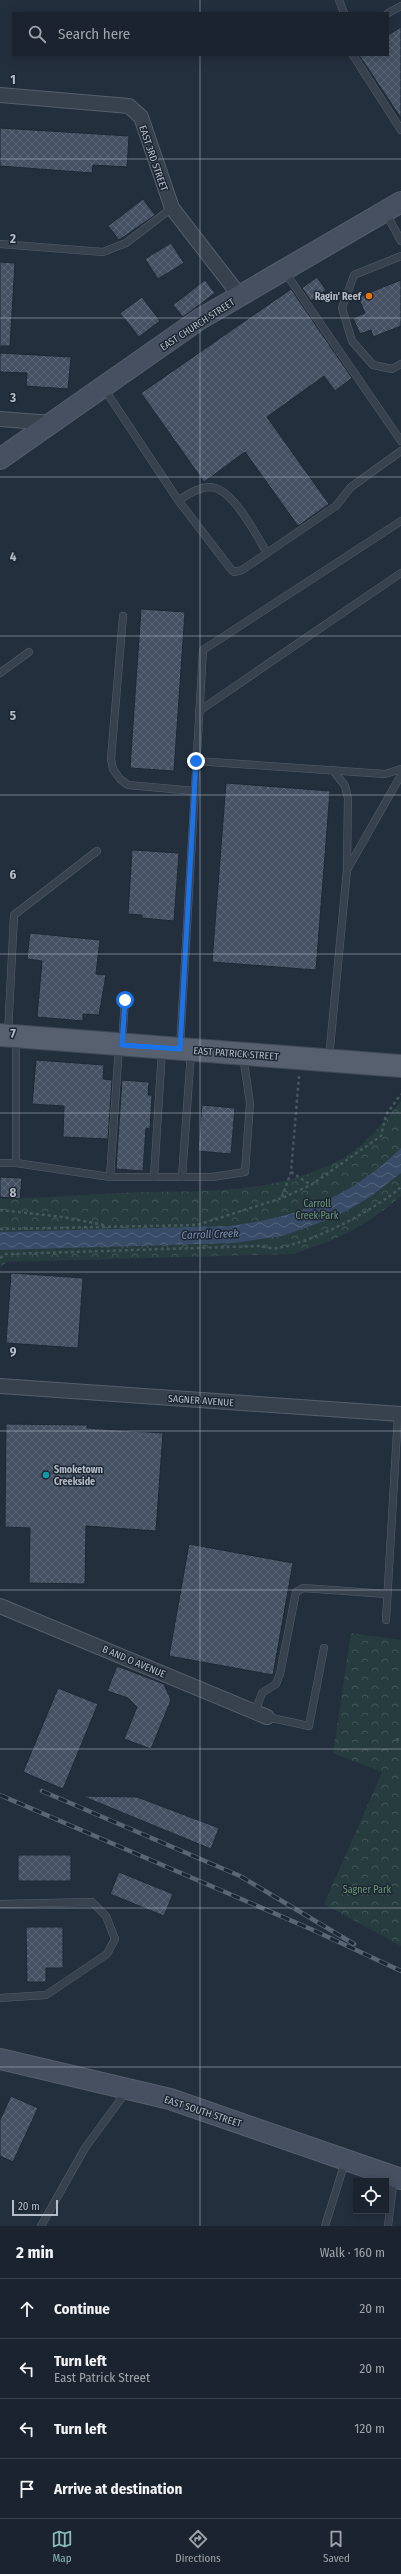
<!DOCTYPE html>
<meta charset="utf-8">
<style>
body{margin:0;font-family:"Fira Sans Condensed",sans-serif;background:#282f3a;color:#f1f3f6}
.controls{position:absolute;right:12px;bottom:12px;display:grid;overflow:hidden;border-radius:0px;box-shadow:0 2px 10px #0003}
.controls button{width:36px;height:36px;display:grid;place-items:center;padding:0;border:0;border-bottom:1px solid #39404a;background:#1b232e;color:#f1f3f6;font:20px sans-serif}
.scale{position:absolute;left:12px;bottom:10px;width:46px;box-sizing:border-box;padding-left:4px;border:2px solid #b4bcc9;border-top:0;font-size:11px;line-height:14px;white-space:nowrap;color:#b4bcc9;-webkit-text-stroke:3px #1d2633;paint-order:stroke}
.stop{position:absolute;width:12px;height:12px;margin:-9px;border:3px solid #1a73e8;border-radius:50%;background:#fff}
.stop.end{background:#1a73e8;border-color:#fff;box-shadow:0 1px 4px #0008}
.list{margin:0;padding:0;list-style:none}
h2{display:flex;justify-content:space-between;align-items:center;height:52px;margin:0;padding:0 16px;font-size:17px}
h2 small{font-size:13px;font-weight:400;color:#a0a4aa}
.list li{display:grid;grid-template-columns:26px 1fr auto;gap:12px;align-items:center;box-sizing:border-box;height:60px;padding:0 16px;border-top:1px solid #39404a}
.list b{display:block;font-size:15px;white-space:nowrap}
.list p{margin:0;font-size:13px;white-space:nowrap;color:#a0a4aa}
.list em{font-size:13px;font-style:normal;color:#a0a4aa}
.icon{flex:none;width:22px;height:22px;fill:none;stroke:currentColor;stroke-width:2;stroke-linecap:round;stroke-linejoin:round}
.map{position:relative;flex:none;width:401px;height:2226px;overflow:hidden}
.search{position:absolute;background:#1b232e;box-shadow:0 2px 10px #0003;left:12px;right:12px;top:12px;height:44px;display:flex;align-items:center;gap:10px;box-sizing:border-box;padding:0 14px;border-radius:0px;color:#a0a4aa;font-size:15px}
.sheet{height:292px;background:#1b232e}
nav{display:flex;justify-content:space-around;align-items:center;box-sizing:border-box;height:56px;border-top:1px solid #39404a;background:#1b232e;font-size:11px;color:#a0a4aa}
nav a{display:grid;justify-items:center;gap:2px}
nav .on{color:#8bbbb9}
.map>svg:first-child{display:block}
.park{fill:url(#park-crowns)}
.water{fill:url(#water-waves)}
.building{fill:url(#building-cross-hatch);stroke:#1f2835}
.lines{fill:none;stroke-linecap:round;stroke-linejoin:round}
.lane-casing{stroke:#565f6c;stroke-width:8}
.street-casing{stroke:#565f6c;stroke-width:16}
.secondary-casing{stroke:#565f6c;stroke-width:22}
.primary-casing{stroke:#414a57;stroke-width:24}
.path{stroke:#44595c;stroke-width:2.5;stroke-dasharray:3 3;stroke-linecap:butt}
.lane{stroke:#38414e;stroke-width:7}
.street{stroke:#38414e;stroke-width:14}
.secondary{stroke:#465061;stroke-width:20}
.primary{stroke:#56606e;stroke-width:22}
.rail-casing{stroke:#5a6575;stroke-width:4.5}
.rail{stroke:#1d2633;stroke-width:3;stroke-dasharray:9;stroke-linecap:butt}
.route{stroke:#1a73e8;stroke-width:5}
.grid{fill:none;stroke:#b4bcc9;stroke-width:1;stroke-opacity:0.55}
.food-dot{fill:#e8710a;stroke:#1d2633;stroke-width:1.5}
.culture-dot{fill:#0f9aa8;stroke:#1d2633;stroke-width:1.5}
.labels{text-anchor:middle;stroke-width:3;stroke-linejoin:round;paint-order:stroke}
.street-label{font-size:10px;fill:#b4bcc9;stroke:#1d2633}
.poi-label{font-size:10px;font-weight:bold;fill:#b4bcc9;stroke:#1d2633;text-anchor:end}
.park-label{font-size:10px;fill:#6b9a76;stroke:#1d2633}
.water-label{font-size:11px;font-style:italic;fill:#7c92b1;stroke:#1d2633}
.grid-label{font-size:13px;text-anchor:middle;font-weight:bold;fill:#b4bcc9;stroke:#1d2633;stroke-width:3;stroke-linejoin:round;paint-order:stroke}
</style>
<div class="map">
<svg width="401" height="2226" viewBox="0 0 401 2226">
<defs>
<pattern id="park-crowns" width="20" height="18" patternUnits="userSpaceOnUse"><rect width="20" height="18" fill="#263c3f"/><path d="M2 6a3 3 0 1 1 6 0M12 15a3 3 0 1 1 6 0" fill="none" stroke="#435659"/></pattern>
<pattern id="water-waves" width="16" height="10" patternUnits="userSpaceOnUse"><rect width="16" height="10" fill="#394c67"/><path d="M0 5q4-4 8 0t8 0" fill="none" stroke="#53647b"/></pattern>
<pattern id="building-cross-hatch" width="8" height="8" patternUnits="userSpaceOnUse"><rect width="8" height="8" fill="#455162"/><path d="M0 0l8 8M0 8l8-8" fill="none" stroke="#5d6877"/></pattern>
</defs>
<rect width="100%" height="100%" fill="#242f3e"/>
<g class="park">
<path d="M401 1101V1196C363 1228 340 1239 293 1254L7 1262 0 1267V1199C39 1198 79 1195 118 1193 196 1190 266 1197 338 1161 364 1148 383 1122 401 1101Z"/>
<polygon points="351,1633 401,1640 401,1946 324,1904 382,1772 333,1753"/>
</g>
<path class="water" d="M401 1148V1173L370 1197 348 1210 327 1220 282 1236 234 1243 0 1250V1232L230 1226C301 1216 348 1199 401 1148Z"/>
<g class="building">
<polygon points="401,27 401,118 359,55 388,55 388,35"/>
<polygon points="0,128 129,136 127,167 93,165 92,173 0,166"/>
<polygon points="143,199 155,215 119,240 108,226"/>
<polygon points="171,243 184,263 158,279 145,259"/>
<polygon points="0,262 15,263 10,346 0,346"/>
<polygon points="317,277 326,290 311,301 302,288"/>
<polygon points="205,280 215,293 183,317 173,305"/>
<polygon points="401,280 401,326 373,337 371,330 360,334 353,318 365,313 358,297"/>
<polygon points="291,289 352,378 335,391 324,376 267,417 329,504 298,526 245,452 204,482 141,393"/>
<polygon points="142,297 160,321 139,337 120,313"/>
<polygon points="0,353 71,357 68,389 26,386 27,373 0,372"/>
<polygon points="141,609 185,612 174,771 130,768"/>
<polygon points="226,783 330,791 316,970 212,962"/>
<polygon points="132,850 179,853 174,921 142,918 142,915 128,914"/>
<polygon points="30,933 100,940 96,974 106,975 99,1015 83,1014 83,1021 37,1017 42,961 27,959"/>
<polygon points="36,1060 104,1065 103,1079 112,1080 108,1139 63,1137 64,1106 32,1104"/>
<polygon points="122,1080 149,1082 148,1095 152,1095 150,1129 146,1128 143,1171 116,1169"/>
<polygon points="202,1105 235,1108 231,1154 198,1151"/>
<polygon points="0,1177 22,1178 20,1199 0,1197"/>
<polygon points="11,1273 83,1278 78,1348 6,1343"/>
<polygon points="6,1424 87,1425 87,1428 163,1433 156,1531 86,1526 85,1584 29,1583 30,1528 5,1527"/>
<polygon points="189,1544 293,1563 273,1675 169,1656"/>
<polygon points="117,1666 164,1684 171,1700 151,1749 124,1739 137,1707 128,1698 107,1691"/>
<polygon points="58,1688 98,1704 63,1789 23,1772"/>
<polygon points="82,1796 137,1797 219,1828 211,1849"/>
<rect x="18" y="1855" width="53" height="26"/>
<polygon points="119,1872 173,1894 164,1916 110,1894"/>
<polygon points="26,1927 63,1927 63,1968 46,1968 46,1982 27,1982"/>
<polygon points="11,2096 38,2108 13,2162 0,2156 0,2120"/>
</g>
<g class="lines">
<g class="lane-casing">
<g id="lane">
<polyline points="339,0 344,13"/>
<polyline points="388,13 401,6"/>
<polyline points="353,55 401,130"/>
<polyline points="386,213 401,241"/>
<polyline points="0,244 103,252 126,243 172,208"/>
<polyline points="401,256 354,275 342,308 352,341 373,365 392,369 401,364"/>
<polyline points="285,272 401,441"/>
<polyline points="103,387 178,500 230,568 234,572 242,570 267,553"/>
<path d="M178 500C188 495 198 487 210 487 233 488 256 535 267 553L336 506 351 487 401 451"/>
<polyline points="123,616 111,759 113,769 120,779 128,785 195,791"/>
<polyline points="0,673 29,652"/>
<polyline points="199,711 401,573"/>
<polyline points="196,761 385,774 401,769"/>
<polyline points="333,770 345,786 348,798 347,867"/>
<polyline points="8,1034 14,915 97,851"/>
<polyline points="122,1043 125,1000"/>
<polyline points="119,1046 110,1177 154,1177 162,1050"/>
<polyline points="180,1047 203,650 401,521"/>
<polyline points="191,1052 182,1177 212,1177 245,1172 250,1103 243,1056"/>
<polyline points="329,1058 347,870 401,775"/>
<polyline points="0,1163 16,1163 16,1039"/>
<polyline points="16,1163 110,1177"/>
<polyline points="154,1177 182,1177"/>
<polyline points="386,1620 398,1414"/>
<polyline points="255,1712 262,1693 276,1684 280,1674 296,1592 303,1588 387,1594"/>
<polyline points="267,1717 309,1726 324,1648"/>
<polyline points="0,1904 92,1902 106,1916 115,1939 107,1954 46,1995 0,1998"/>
<polyline points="41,2226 85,2148 126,2092"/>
<polyline points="325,2226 345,2162"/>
<polyline points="388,2226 394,2177"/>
</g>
</g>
<g class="street-casing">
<g id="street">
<polyline points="0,95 129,106 141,117 172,208 240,296"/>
<polyline points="0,419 52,423"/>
<polyline points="0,1386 401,1414"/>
<polyline points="0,1606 267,1717"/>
</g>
</g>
<g class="secondary-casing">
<g id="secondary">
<polyline points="0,459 200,319 401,202"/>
<polyline points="0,2059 170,2099 401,2179"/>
</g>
</g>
<g class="primary-casing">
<polyline id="primary" points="0,1035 401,1066"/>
</g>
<g class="path">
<polyline points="291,1172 311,1185"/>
<polyline points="282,1197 291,1172 299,1076"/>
<polyline points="0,1210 63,1217 104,1225"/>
<polyline points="0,1229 197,1225 282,1198 311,1185 381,1136 386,1115 401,1094"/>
<path d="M0 1258 6 1254 42 1253 259 1246C265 1247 272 1249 277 1248 314 1242 373 1211 401 1187"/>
<polyline points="396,1739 401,1740"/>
</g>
<use href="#lane" class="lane"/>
<use href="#street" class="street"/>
<use href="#secondary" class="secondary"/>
<use href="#primary" class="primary"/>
<g class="rail-casing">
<g id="rail">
<polyline points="42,1791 240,1876 354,1944"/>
<polyline points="0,1795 313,1930 401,1971"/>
</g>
</g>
<use href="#rail" class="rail"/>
</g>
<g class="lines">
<polyline class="route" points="125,1000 122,1045 180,1049 196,761"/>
</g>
<path class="grid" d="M200 0V13M200 55V2226M0 159H401M0 318H401M0 477H401M0 636H401M0 795H401M0 954H401M0 1113H401M0 1272H401M0 1431H401M0 1590H401M0 1749H401M0 1908H401M0 2067H401"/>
<circle class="food-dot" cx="369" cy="296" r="4"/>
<circle class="culture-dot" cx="46" cy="1475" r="4"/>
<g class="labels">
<g class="street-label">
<text transform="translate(154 158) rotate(71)" y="4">EAST 3RD STREET</text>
<text transform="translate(197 324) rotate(-33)" y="4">EAST CHURCH STREET</text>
<text transform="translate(236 1053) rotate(4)" y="4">EAST PATRICK STREET</text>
<text transform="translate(201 1400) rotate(4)" y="4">SAGNER AVENUE</text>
<text transform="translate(134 1661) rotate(23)" y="4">B AND O AVENUE</text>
<text transform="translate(203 2111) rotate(18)" y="4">EAST SOUTH STREET</text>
</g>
<g class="poi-label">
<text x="361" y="300">Ragin' Reef</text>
<text x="54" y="1473" text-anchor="start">Smoketown<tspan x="54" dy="12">Creekside</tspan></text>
</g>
<g class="park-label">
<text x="317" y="1207">Carroll<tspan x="317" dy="12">Creek Park</tspan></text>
<text x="367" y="1893">Sagner Park</text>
</g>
<g class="water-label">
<text transform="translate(210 1234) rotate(-2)" y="4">Carroll Creek</text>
</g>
</g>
<g class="grid-label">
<text x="13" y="84">1</text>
<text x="13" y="243">2</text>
<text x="13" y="402">3</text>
<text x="13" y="561">4</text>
<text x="13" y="720">5</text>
<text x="13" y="879">6</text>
<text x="13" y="1038">7</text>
<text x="13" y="1197">8</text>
<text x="13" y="1356">9</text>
</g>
</svg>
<div class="controls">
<button><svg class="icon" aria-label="locate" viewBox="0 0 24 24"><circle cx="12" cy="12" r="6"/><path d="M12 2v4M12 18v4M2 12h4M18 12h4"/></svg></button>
</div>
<div class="scale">20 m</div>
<div class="stop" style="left:125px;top:1000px"></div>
<div class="stop end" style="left:196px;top:761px"></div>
<div class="search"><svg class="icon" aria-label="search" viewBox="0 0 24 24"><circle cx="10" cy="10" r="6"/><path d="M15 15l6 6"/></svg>Search here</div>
</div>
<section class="sheet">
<h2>2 min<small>Walk · 160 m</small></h2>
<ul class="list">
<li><svg class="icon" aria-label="ahead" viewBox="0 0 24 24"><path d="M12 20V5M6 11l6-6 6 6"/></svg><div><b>Continue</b></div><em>20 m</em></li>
<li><svg class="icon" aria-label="left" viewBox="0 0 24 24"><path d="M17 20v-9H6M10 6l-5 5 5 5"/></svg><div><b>Turn left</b><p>East Patrick Street</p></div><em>20 m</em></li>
<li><svg class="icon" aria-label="left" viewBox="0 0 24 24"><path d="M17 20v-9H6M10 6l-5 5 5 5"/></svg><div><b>Turn left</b></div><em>120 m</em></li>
<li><svg class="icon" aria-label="arrive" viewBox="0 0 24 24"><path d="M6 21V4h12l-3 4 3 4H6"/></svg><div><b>Arrive at destination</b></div></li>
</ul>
</section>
<nav>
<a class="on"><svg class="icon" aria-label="map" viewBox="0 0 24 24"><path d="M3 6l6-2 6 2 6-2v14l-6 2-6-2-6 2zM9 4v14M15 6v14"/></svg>Map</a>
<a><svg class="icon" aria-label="directions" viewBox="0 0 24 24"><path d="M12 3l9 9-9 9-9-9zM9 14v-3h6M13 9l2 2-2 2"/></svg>Directions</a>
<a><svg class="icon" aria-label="saved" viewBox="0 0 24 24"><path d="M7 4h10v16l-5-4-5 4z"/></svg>Saved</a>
</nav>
